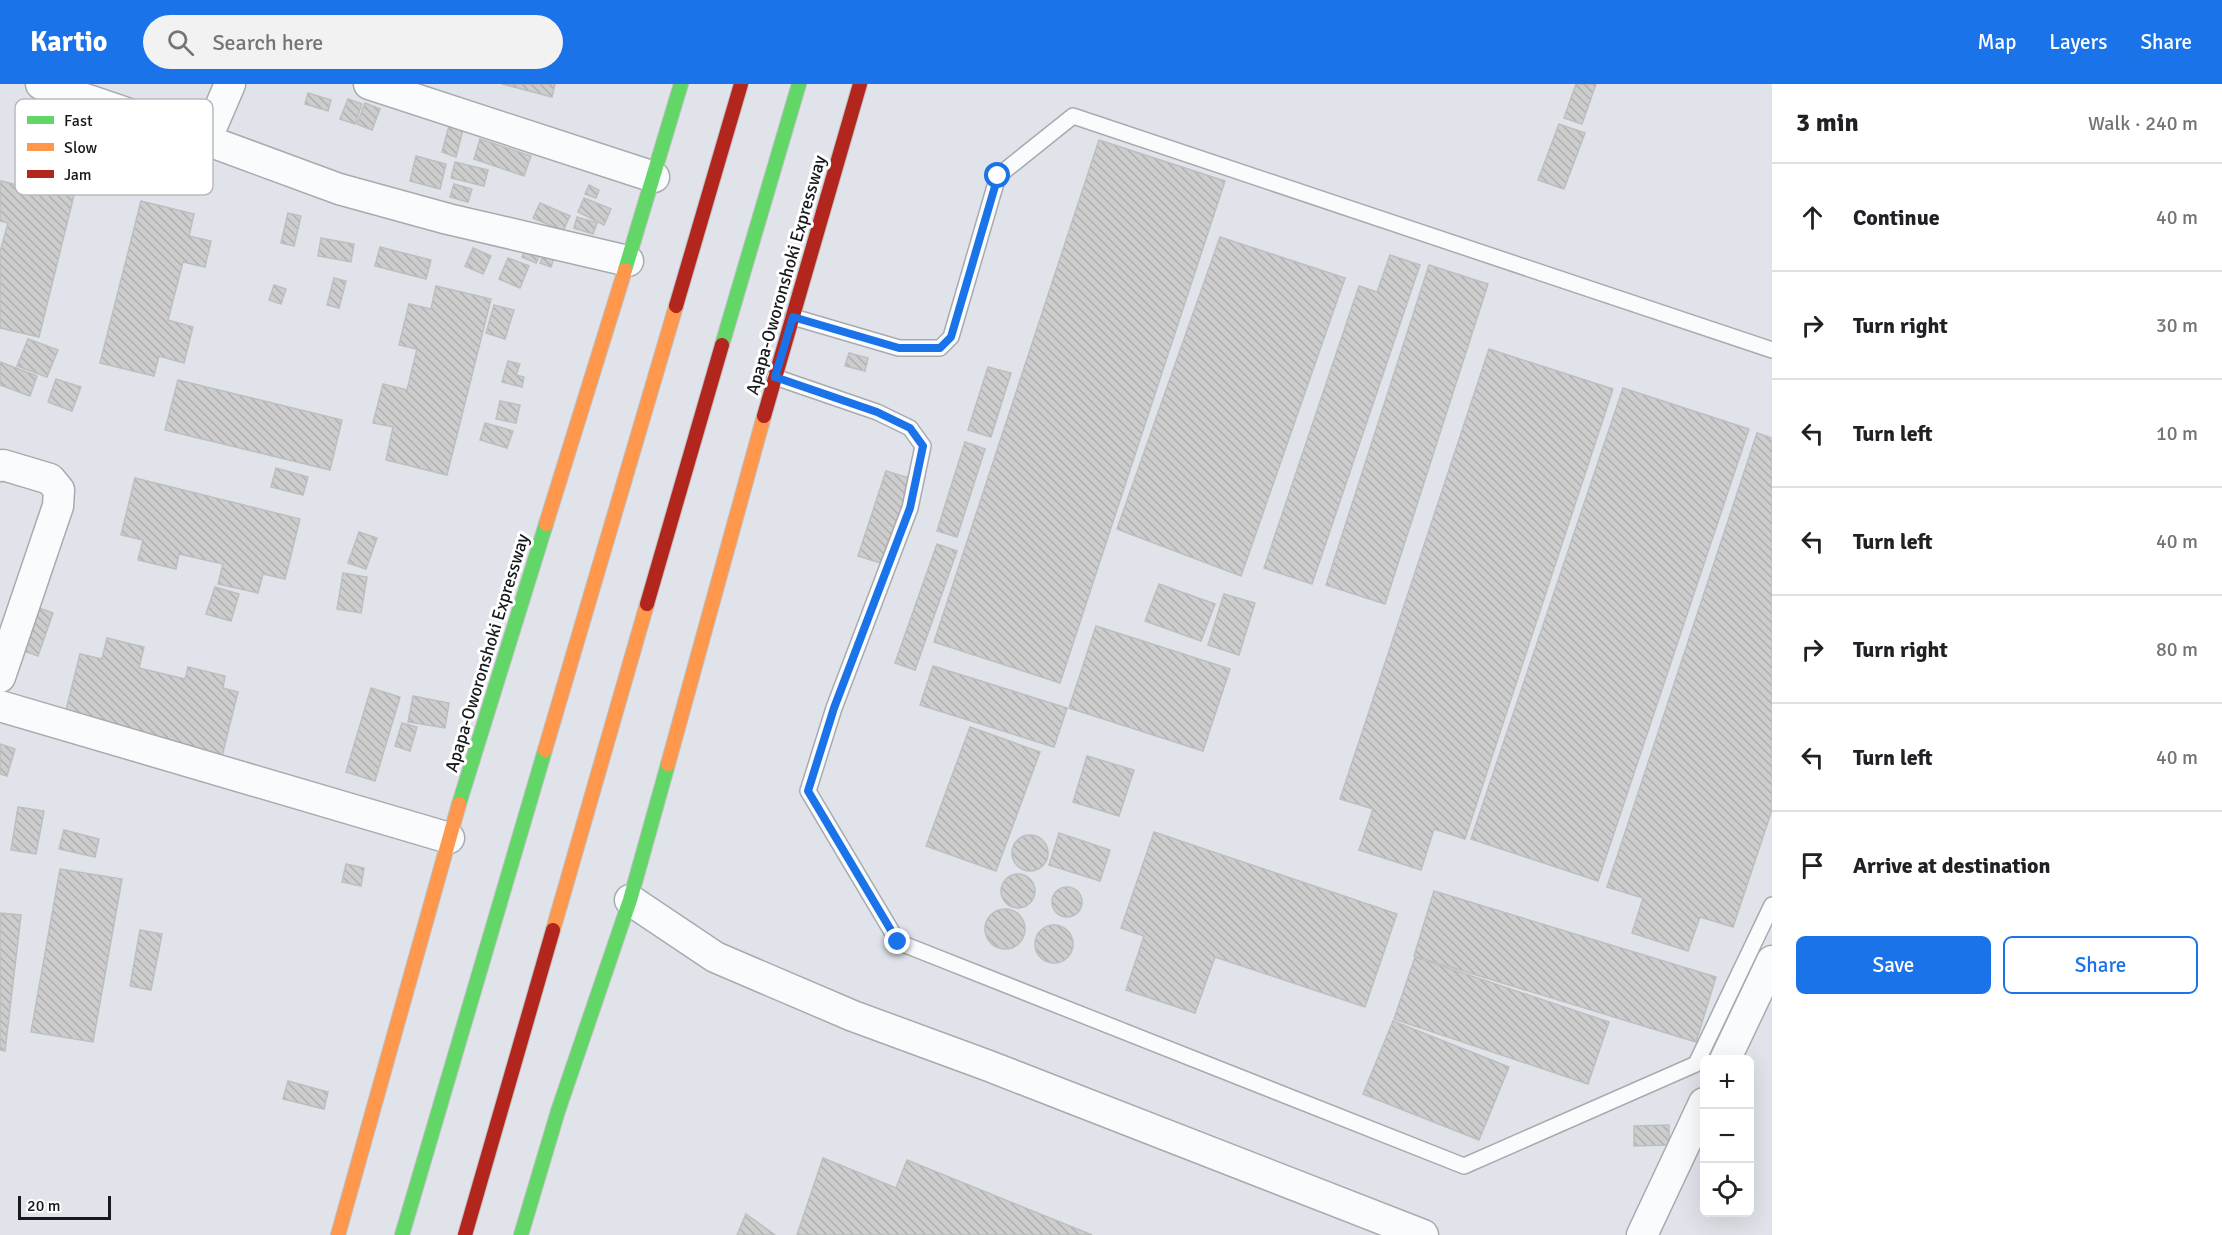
<!DOCTYPE html>
<meta charset="utf-8">
<style>
body{margin:0;font-family:Signika,sans-serif;background:#f2f2f2;color:#202124}
.controls{position:absolute;right:18px;bottom:18px;display:grid;overflow:hidden;border-radius:9px;box-shadow:0 6px 24px #0002}
.controls button{width:54px;height:54px;display:grid;place-items:center;padding:0;border:0;border-bottom:2px solid #e0e0e0;background:#fff;color:#202124;font:30px sans-serif}
.scale{position:absolute;left:18px;bottom:15px;width:93px;box-sizing:border-box;padding-left:6px;border:3px solid #17191d;border-top:0;font-size:16px;line-height:21px;white-space:nowrap;color:#17191d;-webkit-text-stroke:4px #fff;paint-order:stroke}
.stop{position:absolute;width:18px;height:18px;margin:-14px;border:4px solid #1a73e8;border-radius:50%;background:#fff}
.stop.end{background:#1a73e8;border-color:#fff;box-shadow:0 2px 6px #0008}
.list{margin:0;padding:0;list-style:none}
h2{display:flex;justify-content:space-between;align-items:center;height:78px;margin:0;padding:0 24px;font-size:26px}
h2 small{font-size:20px;font-weight:400;color:#757577}
.list li{display:grid;grid-template-columns:39px 1fr auto;gap:18px;align-items:center;box-sizing:border-box;height:108px;padding:0 24px;border-top:2px solid #e0e0e0}
.list b{display:block;font-size:22px;white-space:nowrap}
.list em{font-size:20px;font-style:normal;color:#757577}
.actions{display:flex;gap:12px;padding:18px 24px}
.actions a{flex:1;padding:14px 0;border:2px solid #1a73e8;border-radius:9px;text-align:center;font-size:21px;color:#1a73e8}
.actions .main{background:#1a73e8;color:#fff}
.icon{flex:none;width:33px;height:33px;fill:none;stroke:currentColor;stroke-width:2;stroke-linecap:round;stroke-linejoin:round}
.map{position:relative;flex:none;width:1772px;height:1151px;overflow:hidden}
header{display:flex;align-items:center;gap:36px;box-sizing:border-box;height:84px;padding:0 30px;background:#1a73e8;color:#fff}
header strong{font-size:28px}
nav{display:flex;gap:33px;margin-inline-start:auto;font-size:21px}
.search{width:420px;height:54px;background:#f2f2f2;display:flex;align-items:center;gap:15px;box-sizing:border-box;padding:0 21px;border-radius:33px;color:#757577;font-size:22px}
main{display:flex}
aside{flex:1;background:#fff}
.map>svg:first-child{display:block}
.building{fill:url(#building-back-hatch);stroke:#bdbebf;stroke-width:1.5}
.lines{fill:none;stroke-linecap:round;stroke-linejoin:round}
.lane-casing{stroke:#a7aaae;stroke-width:18}
.street-casing{stroke:#a7aaae;stroke-width:33}
.fast-casing{stroke:#bdbfc2;stroke-width:16}
.slow-casing{stroke:#bdbfc2;stroke-width:16}
.jam-casing{stroke:#bdbfc2;stroke-width:16}
.lane{stroke:#fafbfc;stroke-width:15}
.street{stroke:#fafbfc;stroke-width:30}
.fast{stroke:#63d668;stroke-width:14}
.slow{stroke:#ff974d;stroke-width:14}
.jam{stroke:#b3261e;stroke-width:14}
.route{stroke:#1a73e8;stroke-width:8}
.labels{text-anchor:middle;stroke-width:6;stroke-linejoin:round;paint-order:stroke}
.street-label{font-size:18px;fill:#17191d;stroke:#fff}
.key{fill:#fff;stroke:#b9babb;stroke-width:1.5}
.key-label{font-size:16px;fill:#17191d}
</style>
<header>
<strong>Kartio</strong>
<div class="search"><svg class="icon" aria-label="search" viewBox="0 0 24 24"><circle cx="10" cy="10" r="6"/><path d="M15 15l6 6"/></svg>Search here</div>
<nav><a>Map</a><a>Layers</a><a>Share</a></nav>
</header>
<main>
<div class="map">
<svg width="1772" height="1151" viewBox="0 0 1772 1151">
<defs>
<pattern id="building-back-hatch" width="6" height="6" patternUnits="userSpaceOnUse" patternTransform="scale(1.5)"><rect width="6" height="6" fill="#cdcdce"/><path d="M-1 5l2 2M0 0l6 6M5-1l2 2" fill="none" stroke="#afafb0"/></pattern>
</defs>
<rect width="100%" height="100%" fill="#e0e4ea"/>
<g class="building">
<polygon points="502,0 555,0 552,13"/>
<polygon points="1576,0 1596,0 1582,40 1564,34"/>
<polygon points="308,9 331,16 328,27 305,20"/>
<polygon points="348,15 362,20 355,40 340,35"/>
<polygon points="365,19 380,25 372,46 357,40"/>
<polygon points="1559,40 1585,49 1564,105 1538,96"/>
<polygon points="449,42 463,46 456,73 442,68"/>
<polygon points="480,55 531,72 524,92 474,75"/>
<polygon points="1099,56 1225,97 1060,599 934,558"/>
<polygon points="416,72 446,80 440,105 410,97"/>
<polygon points="455,78 488,86 484,102 451,94"/>
<polygon points="22,82 78,95 39,253 0,244 0,168 8,139 0,137 0,101 1,97 17,101"/>
<polygon points="454,100 472,105 468,118 450,113"/>
<polygon points="589,101 599,106 596,114 585,110"/>
<polygon points="584,114 611,125 604,141 578,128"/>
<polygon points="141,117 194,130 189,152 211,157 205,183 183,178 168,236 193,243 184,279 159,272 154,292 100,279"/>
<polygon points="540,119 570,132 563,147 533,134"/>
<polygon points="288,129 301,132 294,162 281,159"/>
<polygon points="577,133 597,139 593,150 574,144"/>
<polygon points="1220,153 1345,194 1241,492 1117,445"/>
<polygon points="321,154 354,160 351,178 318,172"/>
<polygon points="528,160 542,167 536,179 522,173"/>
<polygon points="380,163 431,176 426,195 375,182"/>
<polygon points="473,164 491,172 483,190 465,182"/>
<polygon points="545,167 555,171 551,183 540,179"/>
<polygon points="1390,171 1420,181 1312,500 1264,484 1359,202 1377,208"/>
<polygon points="508,174 529,182 520,204 499,195"/>
<polygon points="1429,181 1488,200 1385,520 1326,501"/>
<polygon points="334,194 346,197 339,224 327,221"/>
<polygon points="274,201 286,205 281,220 269,216"/>
<polygon points="436,202 491,215 447,391 386,376 393,343 373,339 383,300 407,306 417,265 399,261 409,220 431,225"/>
<polygon points="494,221 514,226 505,255 486,249"/>
<polygon points="28,255 58,266 47,293 17,282"/>
<polygon points="1489,265 1613,305 1465,755 1434,745 1421,786 1359,766 1373,725 1340,715"/>
<polygon points="849,269 868,274 865,287 845,282"/>
<polygon points="508,277 520,280 516,291 524,293 522,303 502,298"/>
<polygon points="0,278 37,292 30,312 0,301"/>
<polygon points="988,283 1011,289 991,353 968,346"/>
<polygon points="56,295 81,303 72,327 48,318"/>
<polygon points="178,296 342,336 330,386 165,346"/>
<polygon points="1623,304 1749,345 1598,797 1471,755"/>
<polygon points="500,317 520,321 516,339 496,335"/>
<polygon points="485,339 513,347 507,364 480,356"/>
<polygon points="1757,349 1772,354 1772,726 1733,843 1700,833 1688,867 1632,849 1643,814 1607,803"/>
<polygon points="965,358 985,365 957,453 937,447"/>
<polygon points="276,384 308,393 303,411 271,403"/>
<polygon points="886,387 912,395 884,480 858,472"/>
<polygon points="135,394 300,435 285,495 263,490 258,509 218,500 223,480 179,470 176,485 138,476 143,456 121,451"/>
<polygon points="359,448 377,454 366,485 348,479"/>
<polygon points="937,460 957,467 915,586 895,579"/>
<polygon points="343,489 367,493 361,529 337,525"/>
<polygon points="1159,500 1215,520 1201,557 1145,537"/>
<polygon points="215,503 239,510 231,537 206,530"/>
<polygon points="1224,510 1255,519 1239,571 1208,561"/>
<polygon points="39,524 53,529 38,572 24,567"/>
<polygon points="1096,542 1230,585 1203,667 1069,624"/>
<polygon points="107,554 144,563 139,584 185,595 188,583 225,592 223,604 238,608 221,676 63,638 80,570 102,575"/>
<polygon points="933,582 1067,624 1054,663 920,621"/>
<polygon points="371,604 400,613 375,697 346,688"/>
<polygon points="413,612 449,619 445,644 408,638"/>
<polygon points="402,639 417,643 410,667 395,662"/>
<polygon points="970,643 1040,668 996,787 926,762"/>
<polygon points="0,660 15,665 7,692 0,690"/>
<polygon points="1087,672 1134,686 1119,732 1073,718"/>
<polygon points="18,723 44,727 36,770 11,766"/>
<polygon points="64,746 99,755 95,773 59,765"/>
<polygon points="1154,748 1397,830 1365,923 1215,873 1195,929 1126,906 1144,852 1121,844"/>
<polygon points="1059,749 1110,766 1100,797 1049,781"/>
<circle cx="1030" cy="769" r="18"/>
<polygon points="346,780 364,784 361,802 342,798"/>
<polygon points="60,785 122,795 93,958 31,948"/>
<circle cx="1018" cy="807" r="17"/>
<circle cx="1067" cy="818" r="15"/>
<polygon points="1434,807 1716,893 1696,958 1414,872"/>
<circle cx="1005" cy="845" r="20"/>
<polygon points="0,829 21,831 5,967 0,966"/>
<circle cx="1054" cy="860" r="19"/>
<polygon points="140,846 162,850 151,906 130,902"/>
<polygon points="1415,873 1609,938 1588,1000 1394,935"/>
<polygon points="1393,937 1509,983 1479,1056 1363,1010"/>
<polygon points="288,997 328,1008 324,1025 283,1015"/>
<polygon points="1669,1041 1669,1061 1634,1062 1634,1042"/>
<polygon points="823,1074 896,1104 907,1076 1092,1151 797,1151"/>
<polygon points="746,1130 775,1151 737,1151"/>
</g>
<g class="lines">
<g class="lane-casing">
<g id="lane">
<polyline points="793,233 899,264 940,264 951,253 998,92 1073,32 1772,266"/>
<polyline points="775,293 877,328 910,344 923,362 910,424 834,624 808,707 898,858 1464,1082 1696,980 1772,821"/>
</g>
</g>
<g class="street-casing">
<g id="street">
<polyline points="41,0 206,56 339,105 448,135 628,177"/>
<polyline points="369,0 654,93"/>
<polyline points="206,56 230,0"/>
<polyline points="0,382 3,381 50,395 59,406 58,422 0,593"/>
<polyline points="0,622 449,754"/>
<polyline points="630,816 715,873 853,932 989,982 1423,1151"/>
<polyline points="1725,976 1772,877"/>
<polyline points="1642,1151 1704,1019"/>
</g>
</g>
<g class="fast-casing">
<g id="fast">
<polyline points="625,186 681,0"/>
<polyline points="722,261 799,0"/>
<polyline points="459,720 546,440"/>
<polyline points="402,1151 545,666"/>
<polyline points="521,1151 558,1027 630,816 668,680"/>
</g>
</g>
<g class="slow-casing">
<g id="slow">
<polyline points="546,440 625,186"/>
<polyline points="545,666 676,222"/>
<polyline points="668,680 764,332"/>
<polyline points="553,846 647,520"/>
<polyline points="338,1151 459,720"/>
</g>
</g>
<g class="jam-casing">
<g id="jam">
<polyline points="676,222 741,0"/>
<polyline points="764,332 860,0"/>
<polyline points="647,520 722,261"/>
<polyline points="465,1151 553,846"/>
</g>
</g>
<use href="#lane" class="lane"/>
<use href="#street" class="street"/>
<use href="#fast" class="fast"/>
<use href="#slow" class="slow"/>
<use href="#jam" class="jam"/>
</g>
<g class="lines">
<polyline class="route" points="898,858 808,707 834,624 910,424 923,362 910,344 877,328 775,293 793,233 899,264 940,264 951,253 998,92"/>
</g>
<g class="labels">
<g class="street-label">
<text transform="translate(786 191) rotate(-74)" y="6">Apapa-Oworonshoki Expressway</text>
<text transform="translate(487 569) rotate(-73)" y="6">Apapa-Oworonshoki Expressway</text>
</g>
</g>
<rect x="15" y="15" width="198" height="96" rx="9" class="key"/>
<rect x="27" y="32" width="27" height="8" fill="#63d668"/>
<rect x="27" y="59" width="27" height="8" fill="#ff974d"/>
<rect x="27" y="86" width="27" height="8" fill="#b3261e"/>
<g class="key-label">
<text x="64" y="42">Fast</text>
<text x="64" y="69">Slow</text>
<text x="64" y="96">Jam</text>
</g>
</svg>
<div class="controls">
<button>+</button>
<button>−</button>
<button><svg class="icon" aria-label="locate" viewBox="0 0 24 24"><circle cx="12" cy="12" r="6"/><path d="M12 2v4M12 18v4M2 12h4M18 12h4"/></svg></button>
</div>
<div class="scale">20 m</div>
<div class="stop" style="left:998px;top:92px"></div>
<div class="stop end" style="left:898px;top:858px"></div>
</div>
<aside>
<h2>3 min<small>Walk · 240 m</small></h2>
<ul class="list">
<li><svg class="icon" aria-label="ahead" viewBox="0 0 24 24"><path d="M12 20V5M6 11l6-6 6 6"/></svg><div><b>Continue</b></div><em>40 m</em></li>
<li><svg class="icon" aria-label="right" viewBox="0 0 24 24"><path d="M7 20v-9h11M14 6l5 5-5 5"/></svg><div><b>Turn right</b></div><em>30 m</em></li>
<li><svg class="icon" aria-label="left" viewBox="0 0 24 24"><path d="M17 20v-9H6M10 6l-5 5 5 5"/></svg><div><b>Turn left</b></div><em>10 m</em></li>
<li><svg class="icon" aria-label="left" viewBox="0 0 24 24"><path d="M17 20v-9H6M10 6l-5 5 5 5"/></svg><div><b>Turn left</b></div><em>40 m</em></li>
<li><svg class="icon" aria-label="right" viewBox="0 0 24 24"><path d="M7 20v-9h11M14 6l5 5-5 5"/></svg><div><b>Turn right</b></div><em>80 m</em></li>
<li><svg class="icon" aria-label="left" viewBox="0 0 24 24"><path d="M17 20v-9H6M10 6l-5 5 5 5"/></svg><div><b>Turn left</b></div><em>40 m</em></li>
<li><svg class="icon" aria-label="arrive" viewBox="0 0 24 24"><path d="M6 21V4h12l-3 4 3 4H6"/></svg><div><b>Arrive at destination</b></div></li>
</ul>
<div class="actions"><a class="main">Save</a><a>Share</a></div>
</aside>
</main>
